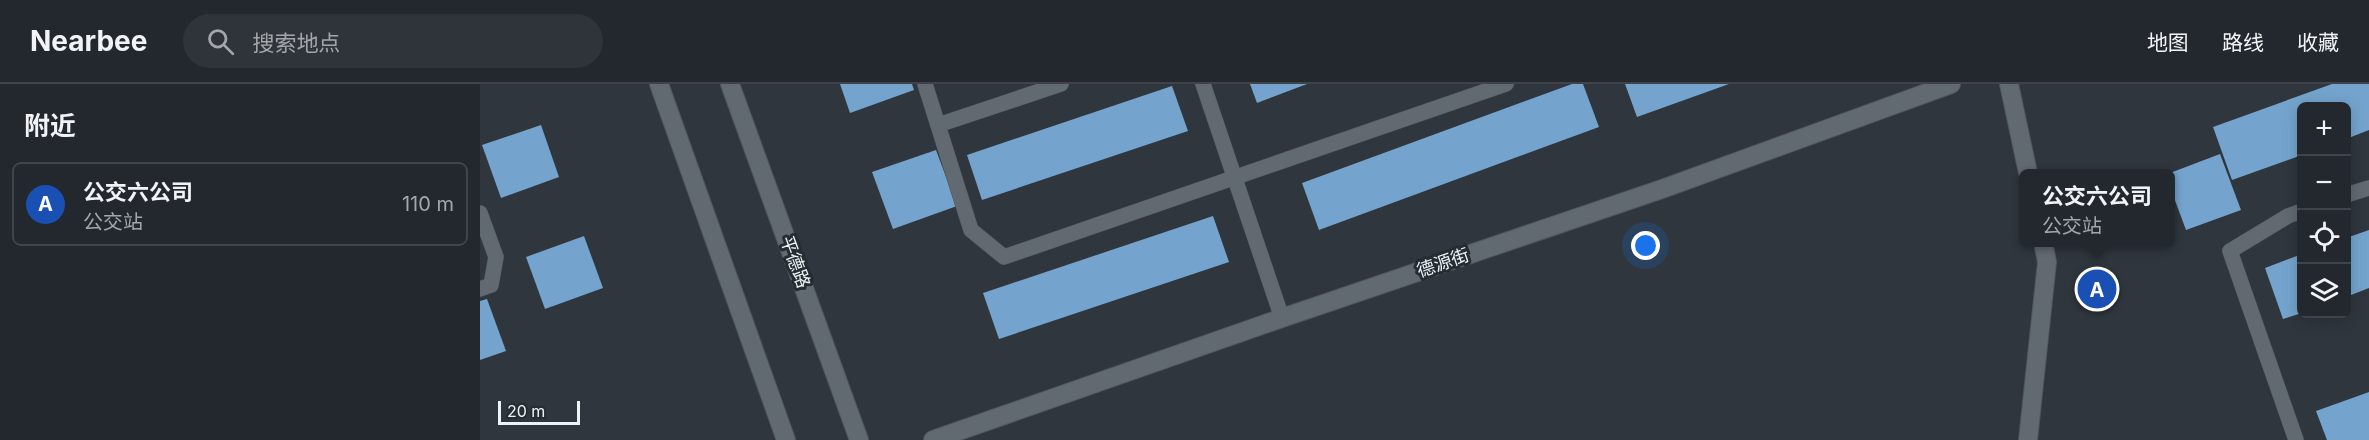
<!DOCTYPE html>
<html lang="zh">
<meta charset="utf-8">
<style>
body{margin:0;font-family:Inter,"Noto Sans SC",sans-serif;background:#2f343a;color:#f1f3f6}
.controls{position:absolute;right:18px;top:18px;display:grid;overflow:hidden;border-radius:9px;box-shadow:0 3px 15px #0003}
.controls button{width:54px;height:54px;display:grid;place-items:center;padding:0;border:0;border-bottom:2px solid #40444a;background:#23282e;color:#f1f3f6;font:30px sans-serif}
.scale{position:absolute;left:18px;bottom:15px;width:82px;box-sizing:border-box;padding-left:6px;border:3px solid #eef3f7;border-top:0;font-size:16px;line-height:21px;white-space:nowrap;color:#eef3f7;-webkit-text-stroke:4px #252c32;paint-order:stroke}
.you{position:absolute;left:1166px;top:162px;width:21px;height:21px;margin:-15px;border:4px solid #fff;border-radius:50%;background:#1a73e8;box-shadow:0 0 0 9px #1a73e833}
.badge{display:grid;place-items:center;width:39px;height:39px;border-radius:50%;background:#d6b534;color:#fff;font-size:20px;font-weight:700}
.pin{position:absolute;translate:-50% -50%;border:3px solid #fff;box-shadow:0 2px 6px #0006}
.popup{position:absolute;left:1539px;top:85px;width:156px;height:78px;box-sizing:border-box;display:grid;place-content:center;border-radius:9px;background:#23282e;filter:drop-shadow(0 2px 4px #0005);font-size:20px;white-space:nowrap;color:#a3a6aa}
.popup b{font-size:22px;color:#f1f3f6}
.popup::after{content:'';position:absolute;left:50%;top:100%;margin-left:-12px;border:12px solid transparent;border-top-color:#23282e}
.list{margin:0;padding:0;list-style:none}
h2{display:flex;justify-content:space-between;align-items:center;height:78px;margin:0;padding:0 24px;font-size:26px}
h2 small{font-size:20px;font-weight:400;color:#a3a6aa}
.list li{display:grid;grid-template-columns:39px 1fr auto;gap:18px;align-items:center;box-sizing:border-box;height:84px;margin:0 12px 12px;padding:0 12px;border:2px solid #40444a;border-radius:9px}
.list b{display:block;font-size:22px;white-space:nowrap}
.list p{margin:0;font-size:20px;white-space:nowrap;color:#a3a6aa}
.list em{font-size:20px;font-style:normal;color:#a3a6aa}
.icon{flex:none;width:33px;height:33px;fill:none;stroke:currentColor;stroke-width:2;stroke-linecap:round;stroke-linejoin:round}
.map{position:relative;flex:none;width:1889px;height:356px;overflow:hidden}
header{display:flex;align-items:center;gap:36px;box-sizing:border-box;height:84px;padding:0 30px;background:#23282e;border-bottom:2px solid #40444a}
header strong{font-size:28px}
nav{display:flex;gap:33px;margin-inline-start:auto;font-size:21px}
.search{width:420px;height:54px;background:#2f343a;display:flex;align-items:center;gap:15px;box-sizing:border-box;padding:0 21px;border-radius:33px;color:#a3a6aa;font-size:22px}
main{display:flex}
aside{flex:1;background:#23282e}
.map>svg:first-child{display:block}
.building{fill:#74a4cd}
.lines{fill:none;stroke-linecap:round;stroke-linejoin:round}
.lane-casing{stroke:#4f555b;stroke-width:16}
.street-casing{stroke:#4f555b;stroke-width:20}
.secondary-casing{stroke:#4f555b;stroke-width:20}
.lane{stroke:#626a71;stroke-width:15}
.street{stroke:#626a71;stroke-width:18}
.secondary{stroke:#626a71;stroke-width:18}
.labels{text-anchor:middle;stroke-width:6;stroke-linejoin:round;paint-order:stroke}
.street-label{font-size:18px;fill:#eef3f7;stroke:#252c32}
</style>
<header>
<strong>Nearbee</strong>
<div class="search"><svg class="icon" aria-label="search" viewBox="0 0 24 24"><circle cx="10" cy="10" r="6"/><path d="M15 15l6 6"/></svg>搜索地点</div>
<nav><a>地图</a><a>路线</a><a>收藏</a></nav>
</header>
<main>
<aside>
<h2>附近<small></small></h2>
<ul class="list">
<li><span class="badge" style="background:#1a4fb4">A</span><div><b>公交六公司</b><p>公交站</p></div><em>110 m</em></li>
</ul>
</aside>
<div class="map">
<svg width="1889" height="356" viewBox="0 0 1889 356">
<rect width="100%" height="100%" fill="#2f363d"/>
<g class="building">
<polygon points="360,0 432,0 434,6 370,29"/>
<polygon points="770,0 827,0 777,19"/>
<polygon points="1092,0 1103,0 1119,43 839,146 822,99"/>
<polygon points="1145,0 1249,0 1157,33"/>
<polygon points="1852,0 1889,0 1889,46 1866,55 1866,22 1822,22 1822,71 1752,96 1733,43"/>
<polygon points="692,2 708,47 502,116 487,71"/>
<polygon points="61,41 79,93 21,114 2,61"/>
<polygon points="456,66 477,122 413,145 392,88"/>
<polygon points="1740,70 1761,126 1706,146 1690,103 1690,89"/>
<polygon points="733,132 749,178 519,255 503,209"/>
<polygon points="1889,146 1889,204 1866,213 1866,154"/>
<polygon points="104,152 123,204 65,225 46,173"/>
<polygon points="1822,170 1822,229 1803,235 1785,184"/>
<polygon points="7,215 26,267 0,276 0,217"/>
<polygon points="1889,308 1889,356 1847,356 1836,327"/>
</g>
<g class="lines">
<g class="lane-casing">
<g id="lane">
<polyline points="445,0 491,146 524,173 1026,0"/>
<polyline points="723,0 802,234"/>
<polyline points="458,41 581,0"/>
<polyline points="1866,111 1889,104"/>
<polyline points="0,129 16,173 11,201 0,205"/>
<polyline points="1816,356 1750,167 1808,132 1822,127"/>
</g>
</g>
<g class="street-casing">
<g id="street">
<polyline points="1529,0 1548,89"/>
<polyline points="1548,356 1567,178 1563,158"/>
</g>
</g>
<g class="secondary-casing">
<g id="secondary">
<polyline points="179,0 306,356"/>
<polyline points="250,0 379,356"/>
<polyline points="453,356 802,234 1182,105 1471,0"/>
</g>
</g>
<use href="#lane" class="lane"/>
<use href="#street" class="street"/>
<use href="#secondary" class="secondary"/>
</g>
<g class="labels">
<g class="street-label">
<text transform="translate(315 178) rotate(70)" y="6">平德路</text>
<text transform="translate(963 179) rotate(-19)" y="6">德源街</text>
</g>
</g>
</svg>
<div class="controls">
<button>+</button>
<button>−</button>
<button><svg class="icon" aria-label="locate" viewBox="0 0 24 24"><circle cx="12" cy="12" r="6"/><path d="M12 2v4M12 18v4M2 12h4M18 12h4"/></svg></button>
<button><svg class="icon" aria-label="layers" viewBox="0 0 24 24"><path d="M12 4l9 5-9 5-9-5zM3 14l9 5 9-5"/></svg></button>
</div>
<div class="scale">20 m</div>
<div class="you"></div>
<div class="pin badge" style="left:1617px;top:205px;background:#1a4fb4">A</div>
<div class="popup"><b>公交六公司</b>公交站</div>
</div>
</main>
